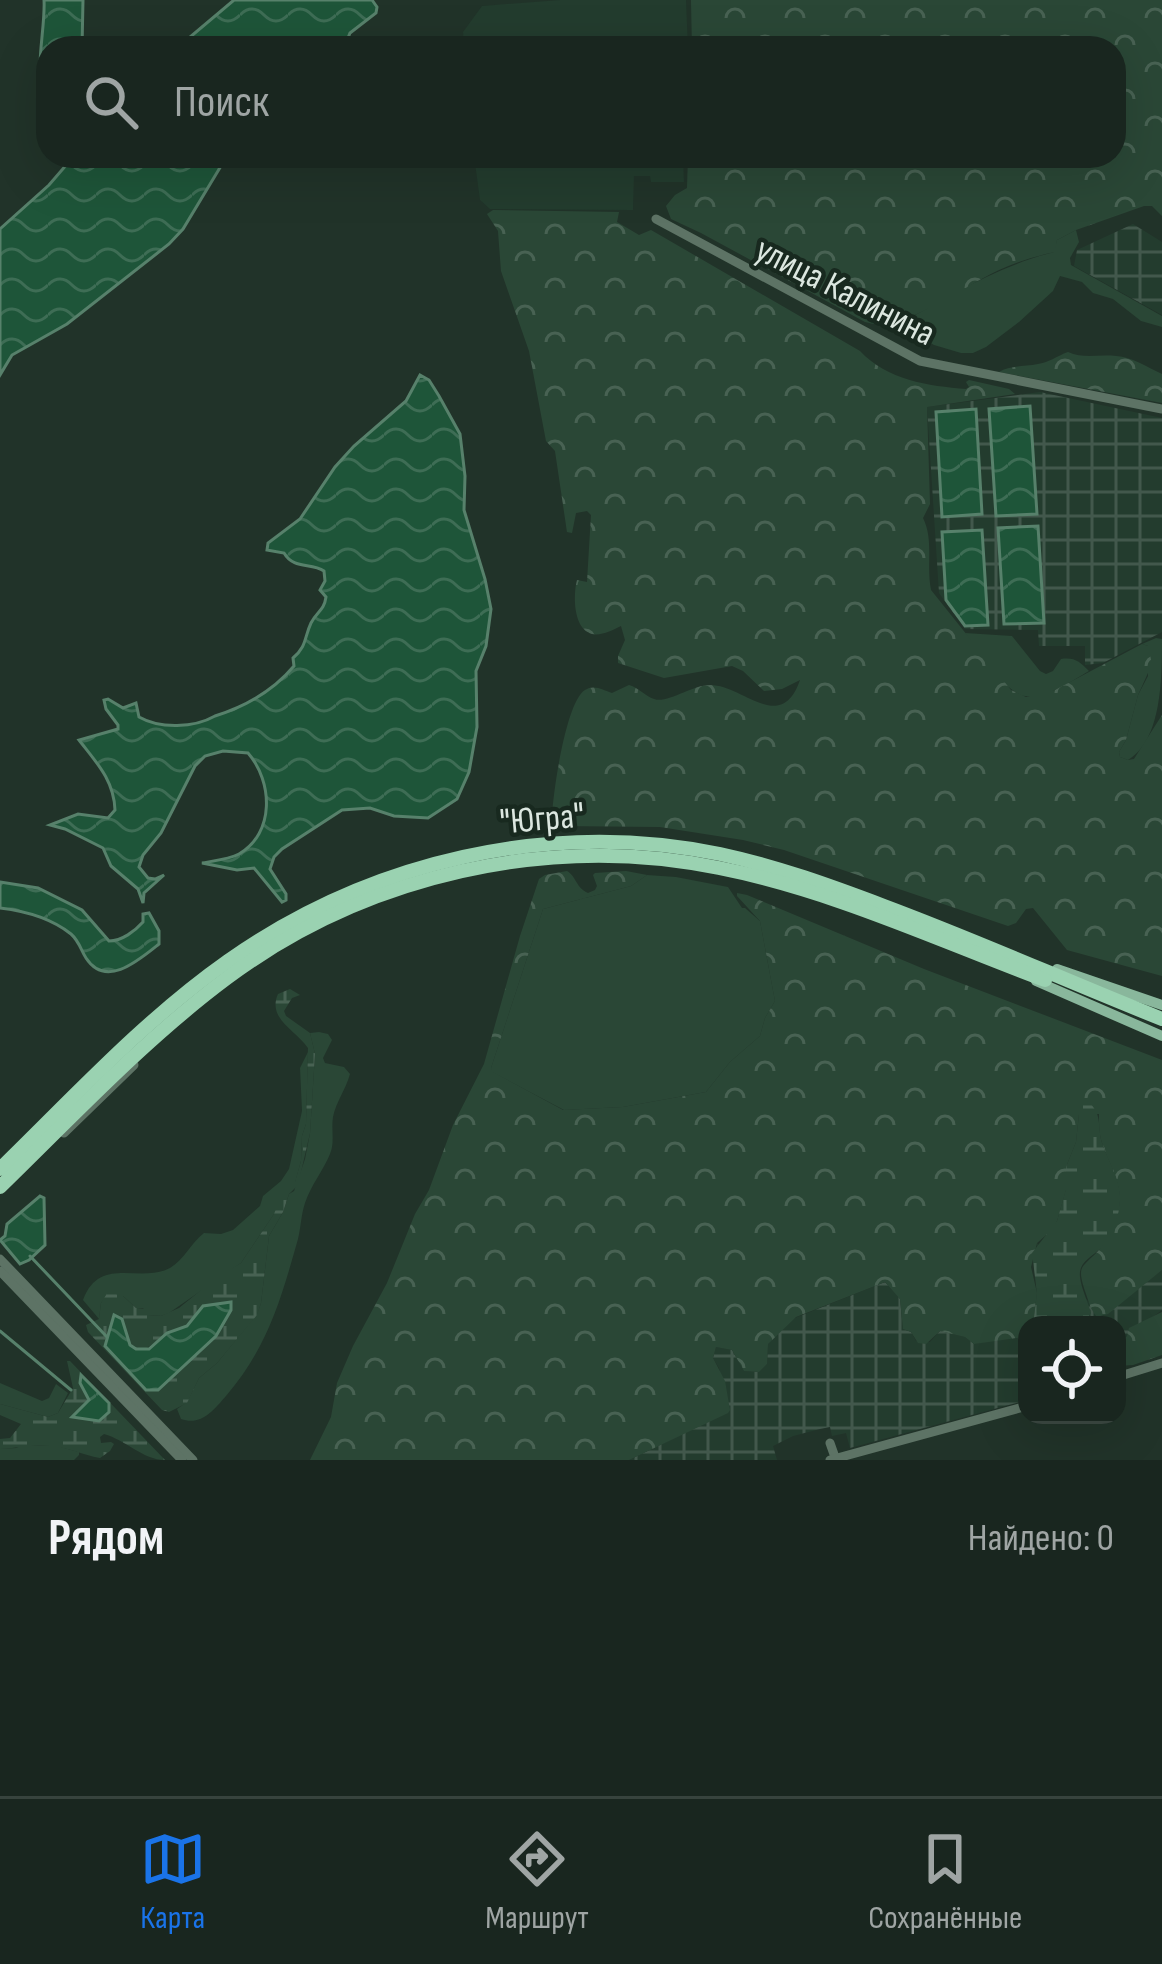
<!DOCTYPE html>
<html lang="ru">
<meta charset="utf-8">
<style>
body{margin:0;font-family:"Sofia Sans Condensed",sans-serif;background:#26322c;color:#f1f3f6}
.controls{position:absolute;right:36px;bottom:36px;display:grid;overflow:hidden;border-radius:24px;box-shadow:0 12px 48px #0002}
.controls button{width:108px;height:108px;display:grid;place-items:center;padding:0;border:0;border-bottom:3px solid #37433d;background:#19261f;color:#f1f3f6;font:60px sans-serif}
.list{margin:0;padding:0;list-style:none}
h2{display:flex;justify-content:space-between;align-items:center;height:156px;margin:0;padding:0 48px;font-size:51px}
h2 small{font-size:39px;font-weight:400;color:#9fa5a4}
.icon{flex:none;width:66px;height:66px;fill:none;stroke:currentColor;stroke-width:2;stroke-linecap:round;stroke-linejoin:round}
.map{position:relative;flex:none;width:1162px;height:1460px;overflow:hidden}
.search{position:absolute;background:#19261f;box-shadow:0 12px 48px #0002;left:36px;right:36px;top:36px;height:132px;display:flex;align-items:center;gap:30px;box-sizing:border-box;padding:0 42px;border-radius:36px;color:#9fa5a4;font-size:45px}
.sheet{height:336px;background:#19261f}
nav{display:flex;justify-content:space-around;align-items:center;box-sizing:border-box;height:168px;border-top:3px solid #37433d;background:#19261f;font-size:33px;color:#9fa5a4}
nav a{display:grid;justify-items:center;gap:6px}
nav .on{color:#1a73e8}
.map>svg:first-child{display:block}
.built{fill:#233c2e}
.industrial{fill:url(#industrial-grid)}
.grass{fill:#2a4736}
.forest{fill:url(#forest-crowns)}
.wetland{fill:url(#wetland-marsh);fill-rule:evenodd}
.water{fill:url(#water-waves);stroke:#57816b;stroke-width:3}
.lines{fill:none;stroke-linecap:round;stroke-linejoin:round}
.stream{stroke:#57816b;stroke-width:3}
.minor{stroke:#5d7365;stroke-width:9}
.major{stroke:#89b79c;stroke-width:10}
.highway{stroke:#9ad2b1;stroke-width:14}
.labels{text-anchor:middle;stroke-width:9;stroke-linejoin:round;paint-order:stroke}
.street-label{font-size:36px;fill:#dce7e0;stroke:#18291f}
</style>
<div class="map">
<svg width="1162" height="1460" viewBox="0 0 1162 1460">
<defs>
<pattern id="industrial-grid" width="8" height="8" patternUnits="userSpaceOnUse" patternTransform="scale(3)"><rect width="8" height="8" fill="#233c2e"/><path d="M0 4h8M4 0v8" fill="none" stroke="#42584c"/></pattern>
<pattern id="forest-crowns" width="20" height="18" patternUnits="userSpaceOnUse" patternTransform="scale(3)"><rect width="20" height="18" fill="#2a4736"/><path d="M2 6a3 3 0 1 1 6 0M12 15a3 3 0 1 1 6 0" fill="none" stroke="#486253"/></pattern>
<pattern id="wetland-marsh" width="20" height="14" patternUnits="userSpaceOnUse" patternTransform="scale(3)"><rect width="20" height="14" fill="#2a4736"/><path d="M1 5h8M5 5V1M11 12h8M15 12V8" fill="none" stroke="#486253"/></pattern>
<pattern id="water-waves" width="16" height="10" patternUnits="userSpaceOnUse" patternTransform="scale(3)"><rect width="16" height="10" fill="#1e5539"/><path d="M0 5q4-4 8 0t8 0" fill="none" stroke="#3e6d55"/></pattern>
</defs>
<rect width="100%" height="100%" fill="#213329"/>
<g class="built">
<polygon points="560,0 686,0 688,48 464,48 463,32 482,6"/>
<polygon points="474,156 683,156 684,182 651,182 650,176 634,176 633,210 490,209 480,200"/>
</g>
<g class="industrial">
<polygon points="1133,224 1162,242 1162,315 1074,266 1077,250"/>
<polygon points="1040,392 1162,418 1162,632 1103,663 1085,665 1085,646 1039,646 1038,630 965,629 939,593 927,407"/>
<polygon points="1037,1243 1102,1317 1162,1270 1162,1310 1117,1343 1117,1325 1033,1325 1036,1307"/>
<polygon points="885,1282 900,1299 903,1329 911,1332 916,1341 930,1342 940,1331 965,1337 974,1344 1027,1334 1027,1400 850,1448 846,1433 832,1436 830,1427 820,1429 793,1436 773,1446 777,1460 629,1460 728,1412 719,1368 713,1358 716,1347 732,1350 744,1371 759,1372 767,1364 768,1344 790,1320"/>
</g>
<g class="grass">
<path d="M1076 230 1079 242 1070 258 1071 265 1162 316V327L1141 321 1113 299 1093 293 1082 282 1060 276 1053 291 1019 322 986 347 973 353H961L934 345 892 322C915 319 933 304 954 293 987 276 1018 261 1054 252L1057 240Z"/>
<path d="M965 633 1012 636 1040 671 1046 674 1053 671 1061 659C1075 657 1080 662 1089 671 1072 681 1046 699 1025 696 1006 694 977 648 965 633Z"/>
<path d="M1156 638 1162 639C1162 678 1162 740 1128 760L1120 757 1119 752 1126 740 1138 695 1148 676V646L1142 644Z"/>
<polygon points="647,875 676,877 728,887 742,908 745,908 760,921 775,1001 765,1018 760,1036 730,1062 706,1092 623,1107 564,1110 492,1072 491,1068 543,909 631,886"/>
<path d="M319 1032 328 1034 332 1040 323 1058 325 1063 344 1067 350 1074C346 1089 336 1102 333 1117 331 1130 335 1142 330 1154 323 1171 311 1185 305 1203 301 1215 301 1227 298 1239 281 1299 268 1347 226 1396 213 1411 201 1426 181 1419L177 1409 187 1402 199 1378 217 1363 257 1314 261 1303 269 1236 283 1212 289 1194 294 1191 305 1159 310 1133 315 1054 310 1033Z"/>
<path d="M308 1052 306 1124 302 1136 301 1161 295 1183 241 1263 169 1313 161 1316 148 1315 143 1308H136L123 1296 106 1297 101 1303 99 1319 83 1300C100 1255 139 1284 170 1268 184 1260 191 1243 204 1233L221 1234 233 1230 260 1206 263 1196 281 1181 289 1169 302 1111 300 1068Z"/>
<polygon points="0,1383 42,1401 49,1398 56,1384 68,1393 58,1413 48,1417 0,1404"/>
<polygon points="23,1445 57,1446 79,1452 79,1455 74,1460 0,1460 0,1449 16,1448"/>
</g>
<g class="forest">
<path d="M691 0H1162V216L1152 206H1144L1076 230 1057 240 1055 252C1036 256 1016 262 999 270 963 286 903 334 865 322L701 233 671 219 666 206 675 195 687 188 688 156H1114V48H692Z"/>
<path d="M493 210 619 212 617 222 639 235 651 230 860 351C887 380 928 386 966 389L969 387 966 382 969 380 1009 389 1015 394 927 407 930 504 923 518C934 540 926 565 931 590L1011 690 1026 697 1055 690 1142 644 1148 646 1152 664 1138 695 1126 740 1119 752 1120 757 1128 760 1134 759 1162 715V976L1067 950 1033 908 1026 909 1016 923 1008 926 784 850 743 840 660 827 562 826 552 820C552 797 566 701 585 690 594 684 603 690 612 693L629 685C639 688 645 696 654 699 667 704 692 685 710 685 743 685 781 735 800 680L782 689 764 691 743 671 732 666 664 678 618 663V656L625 640 621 626C613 630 601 636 592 634 573 629 573 595 577 580L587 582 591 515 587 511 576 513 572 533 567 532 555 451 546 441 529 351 501 271 498 231 487 214Z"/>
<path d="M1068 352C1083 359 1099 354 1116 356 1132 357 1147 367 1162 374V403L999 372C1010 365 1025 367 1038 364 1048 363 1057 356 1068 352Z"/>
<path d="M567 871C576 876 576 888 588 893L595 890 597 886 593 875 595 873 626 871 647 875 631 886 543 909 491 1068 493 1072 563 1110 623 1107 706 1092 730 1062 760 1036 765 1018 775 1001 760 921 737 896V893L747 895 924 969 1162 1060V1270L1108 1314 1097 1317C1090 1309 1089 1302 1085 1291 1077 1265 1081 1269 1098 1251 1107 1241 1117 1221 1119 1207 1123 1183 1109 1165 1102 1143 1099 1133 1099 1124 1099 1114H1079L1076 1142 1066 1167V1190L1057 1221 1052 1230 1037 1243 1031 1267 1037 1293 1033 1325H1027V1334L1024 1337 974 1344 965 1337 940 1331 926 1344 918 1343 911 1332 903 1329 900 1299 885 1282 796 1317 768 1344 767 1364 759 1372 744 1371 732 1350 716 1347 713 1358 725 1381 730 1410 728 1413 629 1460H310L331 1417 337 1383 353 1346 387 1283 415 1214 429 1190 453 1125 484 1064 520 936 539 879 545 875Z"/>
<polygon points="1162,1312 1162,1355 1133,1365 1117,1366 1117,1345 1127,1336 1129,1328"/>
</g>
<g class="wetland">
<path d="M290 989 300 995 292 998 284 1011 286 1016 310 1033 315 1054 310 1133 298 1185 289 1194 283 1212 269 1236 261 1303 257 1315 217 1363 199 1378 187 1403 169 1412 162 1410 88 1332 86 1325 99 1319 101 1303 108 1292 123 1296 136 1308 148 1309V1315L161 1316 179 1308 216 1278 241 1263 274 1214 282 1194 295 1182 301 1161 302 1136 306 1124 308 1048C296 1030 267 1019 278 994ZM230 1302 229 1316 201 1352 180 1368 163 1387 146 1389 105 1346 111 1323 117 1315C124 1323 122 1333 128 1342 140 1360 152 1343 163 1336 168 1332 176 1333 182 1329 190 1325 196 1313 203 1306L221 1305Z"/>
<path d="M1087 1101C1103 1113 1097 1126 1102 1143 1108 1161 1119 1176 1120 1196 1121 1213 1112 1235 1101 1248 1092 1257 1078 1262 1080 1277 1081 1288 1088 1302 1091 1313 1080 1332 1053 1325 1033 1325L1037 1293 1032 1253 1057 1221 1066 1189V1167L1076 1142 1079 1114 1081 1106Z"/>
<path d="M67 1361H70L165 1460C143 1460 126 1440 104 1434L100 1437 101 1443 111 1442 114 1444 110 1451 100 1458C83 1455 68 1447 50 1446 32 1444 18 1448 0 1449V1439L10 1438 21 1424 0 1415V1404L48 1417 58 1413 73 1388Z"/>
</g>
<g class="water">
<path d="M44 0H83L82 48H48V105C31 83 46 29 44 0Z"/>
<polygon points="234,0 372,0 377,7 376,13 350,33 344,48 177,48"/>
<polygon points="74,156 227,156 183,229 169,244 67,324 12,355 0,375 0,229 49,185"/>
<path d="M420 375 429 380 439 396 460 434 465 476 464 510 485 579 491 609 486 646 476 671 477 727 469 772 457 799 428 818 394 816 370 808 342 810 282 849 274 857 270 869 286 894V900L282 902 254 868 237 870 202 863C213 861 230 859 239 854 275 833 273 782 248 753L223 751 205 756 195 766 161 833 143 855 139 867 148 878 155 879 164 875 144 893 143 903 138 889 111 866 103 848 65 829 50 825 78 814 108 818 115 810C114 780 96 762 79 740L118 729V725L106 709 104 700 108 699 123 708 136 703 139 717C160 729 194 728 215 716 247 706 273 691 294 666L293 658C307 646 304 638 311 623 317 611 324 611 326 597L320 590 325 581 324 571C311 562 294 570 284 553L267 550 268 543 300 519 335 467 354 446 406 401Z"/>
<polygon points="1030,406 1037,514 996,516 989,409"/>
<polygon points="976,409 982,514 942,517 936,412"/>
<polygon points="1038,526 1044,623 1004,624 998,528"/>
<polygon points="982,530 988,625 965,626 946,600 942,532"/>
<path d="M0 882 38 888 82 910 109 941C122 941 135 931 143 922V914L149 913 159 931V944C139 960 106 989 86 958 81 950 79 941 71 934 51 918 25 911 0 908Z"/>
<polygon points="40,1196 44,1198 45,1245 29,1260 20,1264 0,1240 5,1236 7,1224"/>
<polygon points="231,1302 231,1310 216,1336 158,1390 146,1390 105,1346 114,1315 122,1319 130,1345 136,1349 149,1349 167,1333 187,1326 203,1306"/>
<polygon points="81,1375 109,1403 109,1412 99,1421 72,1417 89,1400 80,1383"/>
</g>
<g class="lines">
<g class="stream">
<polyline points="30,1256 107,1337"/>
<polyline points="0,1331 71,1390"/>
</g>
<g class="minor">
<polyline points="656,219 920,361 1162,409"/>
<polyline points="64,1133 134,1065"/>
<polyline points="0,1259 193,1460"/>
<polyline points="0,1271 182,1460"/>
<polyline points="1117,1377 1162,1363"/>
<polyline points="830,1443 836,1460"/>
<polyline points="830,1460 1027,1406"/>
</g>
<g class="major">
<polyline points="1057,969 1162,1005"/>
<polyline points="1036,981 1162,1036"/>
</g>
<g class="highway">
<path d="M0 1169C73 1098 144 1020 228 961 370 861 550 819 720 854 776 866 831 886 884 906 978 941 1069 982 1162 1019"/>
<path d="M0 1187C74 1115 145 1039 227 978 365 875 550 833 719 868 831 890 938 940 1045 980"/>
</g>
</g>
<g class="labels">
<g class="street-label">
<text transform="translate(846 290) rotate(27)" y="13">улица Калинина</text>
<text transform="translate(542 817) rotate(-5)" y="13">"Югра"</text>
</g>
</g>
</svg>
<div class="controls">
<button><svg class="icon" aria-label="locate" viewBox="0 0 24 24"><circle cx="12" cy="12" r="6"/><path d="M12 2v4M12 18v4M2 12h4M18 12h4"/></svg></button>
</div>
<div class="search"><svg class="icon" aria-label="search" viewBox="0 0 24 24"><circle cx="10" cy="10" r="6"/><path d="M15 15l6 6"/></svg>Поиск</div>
</div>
<section class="sheet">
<h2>Рядом<small>Найдено: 0</small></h2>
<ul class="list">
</ul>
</section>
<nav>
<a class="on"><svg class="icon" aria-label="map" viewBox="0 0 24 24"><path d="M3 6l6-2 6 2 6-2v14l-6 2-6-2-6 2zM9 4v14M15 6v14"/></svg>Карта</a>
<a><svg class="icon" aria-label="directions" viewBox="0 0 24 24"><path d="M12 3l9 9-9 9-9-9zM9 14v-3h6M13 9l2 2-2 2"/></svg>Маршрут</a>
<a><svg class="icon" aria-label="saved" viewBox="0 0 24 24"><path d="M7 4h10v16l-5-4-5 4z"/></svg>Сохранённые</a>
</nav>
